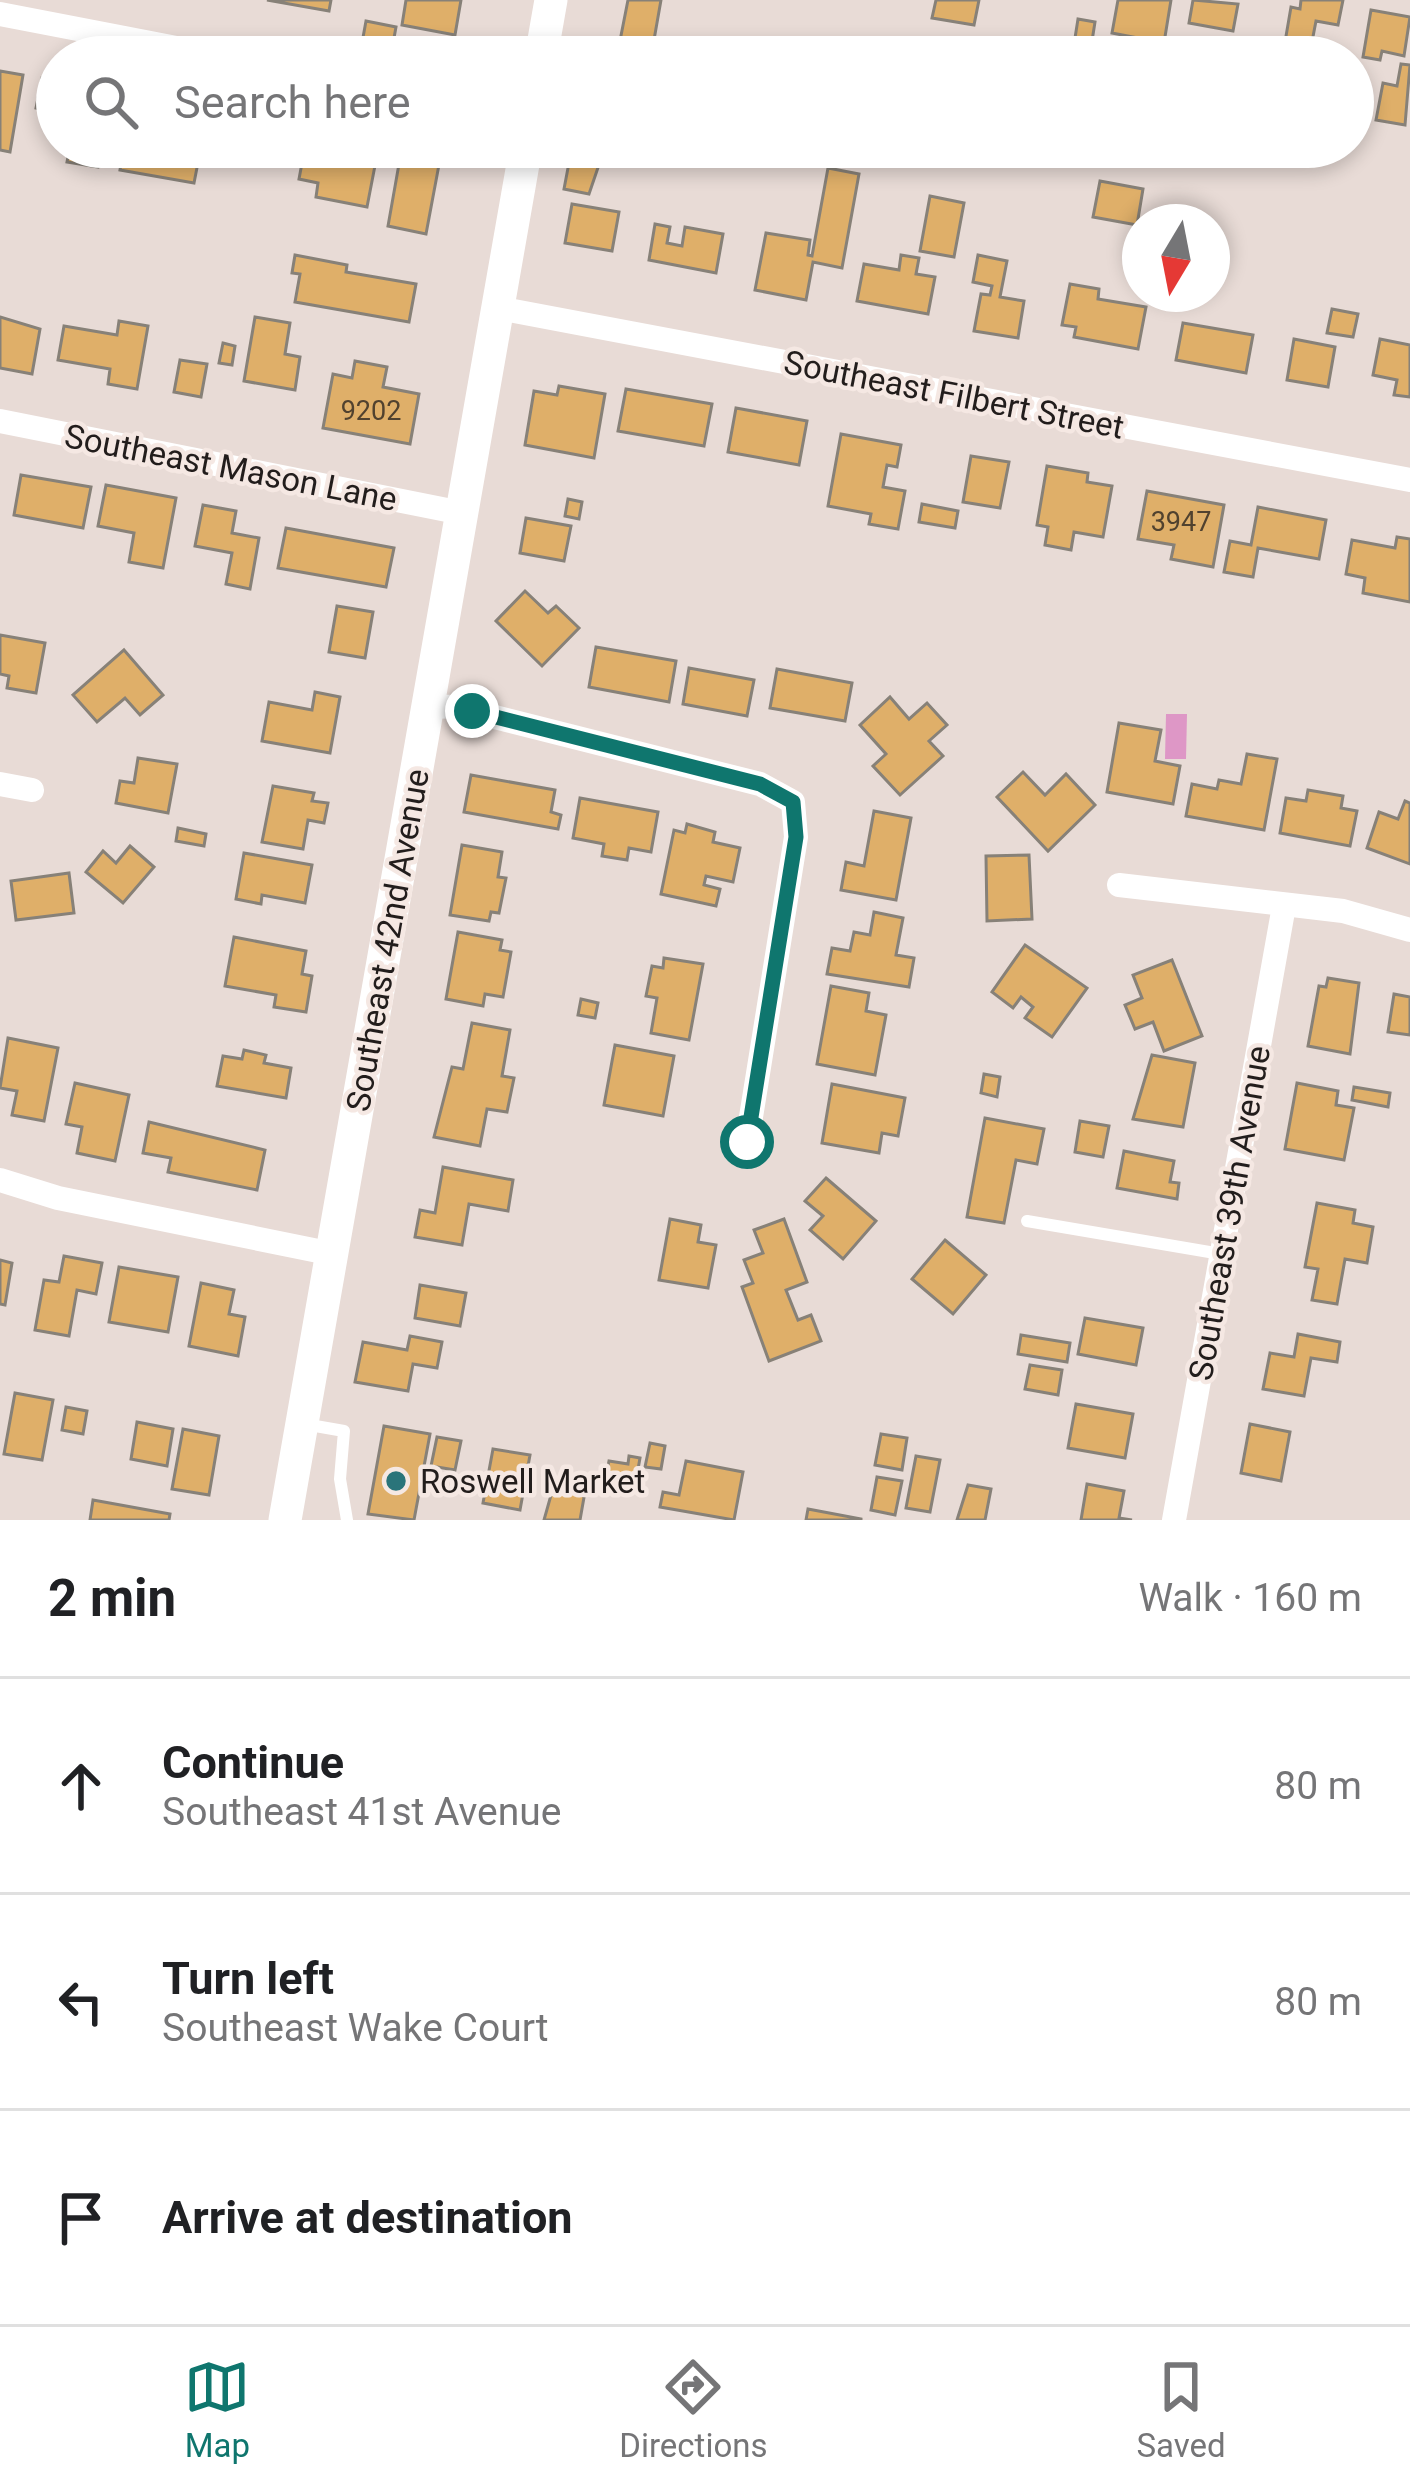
<!DOCTYPE html>
<meta charset="utf-8">
<style>
body{margin:0;font-family:Roboto,sans-serif;background:#f6f6f6;color:#202124}
.compass{position:absolute;left:1122px;top:204px;width:108px;height:108px;border-radius:50%;background:#fff;box-shadow:0 6px 18px #0003;rotate:190deg}
.stop{position:absolute;width:36px;height:36px;margin:-27px;border:9px solid #0f766e;border-radius:50%;background:#fff}
.stop.end{background:#0f766e;border-color:#fff;box-shadow:0 3px 12px #0008}
.list{margin:0;padding:0;list-style:none}
h2{display:flex;justify-content:space-between;align-items:center;height:156px;margin:0;padding:0 48px;font-size:51px}
h2 small{font-size:39px;font-weight:400;color:#757577}
.list li{display:grid;grid-template-columns:78px 1fr auto;gap:36px;align-items:center;box-sizing:border-box;height:216px;padding:0 48px;border-top:3px solid #e0e0e0}
.list b{display:block;font-size:45px;white-space:nowrap}
.list p{margin:0;font-size:39px;white-space:nowrap;color:#757577}
.list em{font-size:39px;font-style:normal;color:#757577}
.icon{flex:none;width:66px;height:66px;fill:none;stroke:currentColor;stroke-width:2;stroke-linecap:round;stroke-linejoin:round}
.map{position:relative;flex:none;width:1410px;height:1520px;overflow:hidden}
.search{position:absolute;background:#fff;box-shadow:0 6px 18px #0003;left:36px;right:36px;top:36px;height:132px;display:flex;align-items:center;gap:30px;box-sizing:border-box;padding:0 42px;border-radius:66px;color:#757577;font-size:45px}
.sheet{height:804px;background:#fff}
nav{display:flex;justify-content:space-around;align-items:center;box-sizing:border-box;height:168px;border-top:3px solid #e0e0e0;background:#fff;font-size:33px;color:#757577}
nav a{display:grid;justify-items:center;gap:6px}
nav .on{color:#0f766e}
.map>svg:first-child{display:block}
.water{fill:#de97c6}
.building{fill:#dfaf69;stroke:#878178;stroke-width:3}
.lines{fill:none;stroke-linecap:round;stroke-linejoin:round}
.lane{stroke:#fff;stroke-width:12}
.street{stroke:#fff;stroke-width:24}
.secondary{stroke:#fff;stroke-width:33}
.route{stroke:#0f766e;stroke-width:15}
.poi-dot{fill:#2a747a;stroke:#f5e8e3;stroke-width:4.5}
.labels{text-anchor:middle;stroke-width:9;stroke-linejoin:round;paint-order:stroke}
.number-label{font-size:27px;fill:#51422f}
.street-label{font-size:33px;fill:#221d1c;stroke:#f5e8e3}
.poi-label{font-size:33px;fill:#221d1c;stroke:#f5e8e3;text-anchor:start}
</style>
<div class="map">
<svg width="1410" height="1520" viewBox="0 0 1410 1520">
<rect width="100%" height="100%" fill="#e8dbd6"/>
<polygon class="water" points="1166,714 1187,714 1186,759 1165,759"/>
<g class="building">
<polygon points="267,0 331,0 329,11"/>
<polygon points="406,0 461,0 455,35 402,25"/>
<polygon points="628,0 661,0 651,57 617,56"/>
<polygon points="936,0 979,0 974,25 932,18"/>
<polygon points="1118,0 1171,0 1164,43 1112,33"/>
<polygon points="1193,0 1238,4 1233,31 1189,23"/>
<polygon points="1301,0 1343,0 1338,25 1316,21 1311,47 1285,42 1291,7 1300,9"/>
<polygon points="1371,10 1410,17 1404,56 1382,51 1380,60 1363,57"/>
<polygon points="1078,19 1095,22 1092,41 1075,38"/>
<polygon points="366,21 396,27 392,49 362,43"/>
<polygon points="1401,64 1410,65 1405,125 1376,120 1383,83 1397,86"/>
<polygon points="0,71 23,75 10,152 0,150"/>
<polygon points="42,78 57,81 57,112 36,108"/>
<polygon points="70,147 102,147 98,167 67,162"/>
<polygon points="124,147 201,147 194,183 120,170"/>
<polygon points="215,147 278,147 276,161 227,152 226,159 213,156"/>
<polygon points="305,147 378,150 367,207 316,197 318,183 299,179"/>
<polygon points="402,147 441,154 426,234 388,226"/>
<polygon points="572,147 605,147 589,194 564,189"/>
<polygon points="828,168 859,174 842,268 813,262 806,300 755,290 766,233 810,240 808,255 812,256"/>
<polygon points="1100,181 1143,189 1137,225 1093,217"/>
<polygon points="930,196 964,203 954,257 920,251"/>
<polygon points="572,204 619,212 612,251 565,243"/>
<polygon points="655,224 670,227 667,243 682,246 685,227 723,234 716,273 649,260"/>
<polygon points="295,255 347,265 346,272 416,284 409,322 295,302 300,274 292,273"/>
<polygon points="901,255 919,258 916,274 935,277 928,314 857,301 864,264 899,270"/>
<polygon points="978,255 1007,261 1000,297 1024,301 1018,338 974,331 981,294 990,295 992,286 973,282"/>
<polygon points="1070,284 1099,289 1098,299 1146,307 1138,349 1074,337 1076,327 1062,325"/>
<polygon points="1332,309 1358,314 1353,337 1327,333"/>
<polygon points="0,317 40,329 32,374 0,368"/>
<polygon points="255,317 290,323 285,354 300,357 295,390 244,381"/>
<polygon points="119,321 148,326 137,389 108,384 110,369 58,360 64,326 117,335"/>
<polygon points="1183,323 1253,335 1246,373 1176,360"/>
<polygon points="1294,339 1335,347 1328,387 1287,380"/>
<polygon points="1380,339 1410,345 1410,397 1394,395 1397,380 1373,375"/>
<polygon points="223,343 235,346 232,365 219,363"/>
<polygon points="180,360 207,364 201,397 174,392"/>
<polygon points="355,361 387,367 383,387 419,394 410,444 323,428 333,374 352,378"/>
<polygon points="559,386 605,394 594,458 525,445 534,391 557,395"/>
<polygon points="626,389 712,404 704,446 618,431"/>
<polygon points="736,408 807,421 799,465 728,452"/>
<polygon points="841,434 901,445 897,467 887,465 883,487 905,491 898,529 869,524 871,514 828,506"/>
<polygon points="971,456 1009,462 1000,508 963,502"/>
<polygon points="1047,466 1088,473 1087,482 1112,486 1103,537 1074,532 1071,550 1045,545 1048,527 1037,525"/>
<polygon points="21,475 91,487 83,528 14,515"/>
<polygon points="106,485 176,498 163,568 129,562 134,533 98,526"/>
<polygon points="1147,491 1224,505 1213,567 1171,559 1174,545 1138,539"/>
<polygon points="568,499 582,502 579,519 565,516"/>
<polygon points="922,504 958,511 955,528 919,522"/>
<polygon points="203,505 236,511 232,533 259,538 250,589 226,584 232,553 195,546"/>
<polygon points="1258,507 1326,520 1319,559 1258,548 1253,577 1224,572 1230,541 1251,545"/>
<polygon points="526,518 571,526 564,561 520,553"/>
<polygon points="286,528 394,548 386,587 278,568"/>
<polygon points="1397,537 1410,539 1410,602 1363,593 1365,578 1346,574 1352,540 1395,548"/>
<polygon points="525,591 548,613 556,606 579,628 542,666 496,621"/>
<polygon points="337,606 373,612 365,658 329,652"/>
<polygon points="0,635 45,643 36,693 7,688 9,676 0,674"/>
<polygon points="596,647 676,661 669,702 589,687"/>
<polygon points="124,650 163,695 140,715 125,698 97,722 73,695"/>
<polygon points="689,668 754,680 747,716 683,704"/>
<polygon points="777,669 852,683 845,721 770,708"/>
<polygon points="315,692 340,697 330,753 262,741 269,702 312,710"/>
<polygon points="890,697 909,719 927,703 947,725 929,741 943,756 900,795 873,766 886,754 860,725"/>
<polygon points="1119,723 1161,730 1155,761 1180,766 1173,804 1107,792"/>
<polygon points="1247,754 1277,759 1264,830 1186,816 1192,784 1217,789 1219,780 1241,784"/>
<polygon points="138,758 177,764 168,813 116,803 120,781 134,783"/>
<polygon points="1023,772 1045,795 1066,774 1095,805 1048,851 997,797"/>
<polygon points="471,775 555,790 551,812 561,815 558,829 464,812"/>
<polygon points="273,786 314,793 312,801 328,803 324,823 308,820 303,849 262,842"/>
<polygon points="1308,790 1343,796 1341,808 1357,811 1350,846 1280,833 1286,798 1306,801"/>
<polygon points="580,798 658,812 651,852 629,848 627,860 602,856 604,844 573,838"/>
<polygon points="1405,801 1410,803 1410,864 1367,848 1379,812 1398,819"/>
<polygon points="874,811 911,818 896,900 841,890 846,862 864,866"/>
<polygon points="687,824 715,832 713,842 740,848 733,882 706,876 704,885 720,889 716,906 661,894 674,830 685,833"/>
<polygon points="178,828 206,834 204,846 176,841"/>
<polygon points="462,845 502,852 498,877 506,878 499,913 491,912 489,921 450,915"/>
<polygon points="130,846 154,867 123,903 86,872 103,851 116,863"/>
<polygon points="244,853 312,865 305,903 262,895 261,904 236,899"/>
<polygon points="1029,855 1032,919 987,921 986,856"/>
<polygon points="69,873 74,913 16,920 11,881"/>
<polygon points="874,912 903,918 896,955 914,958 909,987 827,974 832,948 850,951 854,932 870,935"/>
<polygon points="458,932 502,940 500,950 511,952 503,997 485,994 483,1006 446,999"/>
<polygon points="234,937 306,951 302,974 312,976 306,1012 274,1007 276,995 225,986"/>
<polygon points="1025,945 1087,988 1052,1037 1025,1018 1033,1007 1021,997 1013,1008 992,992"/>
<polygon points="664,958 703,964 689,1040 651,1033 657,998 646,996 652,966 663,968"/>
<polygon points="1172,960 1202,1036 1164,1051 1153,1022 1135,1029 1125,1005 1142,998 1133,975"/>
<polygon points="1328,978 1359,983 1350,1054 1308,1046 1319,986 1326,987"/>
<polygon points="831,986 869,993 866,1011 886,1015 875,1075 817,1064"/>
<polygon points="1394,994 1410,997 1410,1035 1388,1032"/>
<polygon points="581,999 598,1003 595,1018 578,1015"/>
<polygon points="472,1023 510,1030 502,1076 514,1078 507,1112 487,1109 480,1146 434,1137 452,1067 463,1069"/>
<polygon points="8,1038 58,1048 44,1121 12,1115 17,1091 0,1088"/>
<polygon points="615,1045 674,1056 663,1116 604,1105"/>
<polygon points="244,1050 266,1055 264,1063 291,1068 286,1098 217,1086 223,1056 242,1059"/>
<polygon points="1152,1055 1195,1063 1183,1127 1133,1119"/>
<polygon points="984,1074 1000,1077 997,1097 981,1093"/>
<polygon points="75,1083 129,1095 115,1161 77,1153 82,1127 66,1124"/>
<polygon points="1297,1083 1338,1091 1336,1105 1354,1108 1344,1160 1285,1149"/>
<polygon points="832,1084 905,1098 898,1136 882,1133 879,1153 822,1143"/>
<polygon points="1354,1087 1390,1093 1388,1107 1352,1100"/>
<polygon points="985,1118 1044,1129 1037,1164 1016,1160 1004,1223 967,1217"/>
<polygon points="1080,1121 1109,1126 1103,1157 1075,1152"/>
<polygon points="149,1122 265,1150 257,1190 168,1172 171,1158 143,1153"/>
<polygon points="1124,1151 1174,1161 1170,1182 1179,1183 1177,1199 1117,1188"/>
<polygon points="443,1167 513,1180 508,1211 469,1204 462,1245 415,1237 420,1210 435,1213"/>
<polygon points="826,1178 876,1221 843,1259 810,1230 823,1216 805,1201"/>
<polygon points="1317,1203 1355,1210 1353,1223 1373,1227 1367,1263 1345,1259 1337,1304 1312,1300 1318,1269 1305,1267"/>
<polygon points="670,1219 701,1225 698,1242 716,1245 708,1288 659,1280"/>
<polygon points="784,1219 807,1282 786,1290 798,1320 811,1315 821,1341 769,1361 742,1287 753,1283 744,1260 763,1253 754,1230"/>
<polygon points="945,1240 986,1275 953,1314 912,1279"/>
<polygon points="64,1256 102,1263 96,1294 77,1290 69,1336 35,1330 44,1280 59,1282"/>
<polygon points="0,1260 12,1263 5,1305 0,1304"/>
<polygon points="119,1267 178,1277 168,1332 109,1322"/>
<polygon points="201,1283 234,1290 229,1314 245,1317 238,1356 189,1346"/>
<polygon points="420,1285 466,1293 460,1326 415,1318"/>
<polygon points="1085,1318 1143,1328 1136,1365 1078,1354"/>
<polygon points="1298,1334 1340,1342 1337,1362 1311,1358 1304,1396 1263,1389 1270,1353 1294,1357"/>
<polygon points="1021,1335 1070,1343 1067,1362 1018,1354"/>
<polygon points="410,1336 442,1342 437,1368 413,1364 408,1391 355,1382 363,1342 407,1350"/>
<polygon points="1030,1365 1062,1370 1058,1395 1025,1389"/>
<polygon points="15,1393 53,1400 42,1460 4,1454"/>
<polygon points="1076,1404 1133,1414 1125,1458 1068,1448"/>
<polygon points="66,1407 87,1411 83,1434 62,1430"/>
<polygon points="137,1422 173,1429 167,1466 131,1459"/>
<polygon points="1250,1424 1290,1432 1281,1481 1241,1473"/>
<polygon points="384,1426 430,1434 414,1520 368,1514"/>
<polygon points="183,1429 219,1436 209,1495 172,1489"/>
<polygon points="881,1434 907,1438 902,1470 875,1465"/>
<polygon points="437,1437 461,1441 455,1470 431,1466"/>
<polygon points="650,1443 665,1446 661,1469 645,1467"/>
<polygon points="493,1449 530,1455 520,1510 483,1503"/>
<polygon points="629,1456 640,1458 635,1486 605,1481 609,1461 628,1464"/>
<polygon points="916,1456 940,1460 930,1512 906,1508"/>
<polygon points="686,1461 743,1472 734,1520 660,1507 663,1492 679,1495"/>
<polygon points="877,1477 902,1481 895,1515 871,1510"/>
<polygon points="555,1481 586,1486 580,1520 544,1520"/>
<polygon points="1087,1484 1124,1491 1119,1518 1132,1520 1081,1520"/>
<polygon points="968,1485 991,1489 985,1520 957,1520"/>
<polygon points="93,1500 170,1514 169,1520 90,1520"/>
<polygon points="808,1509 861,1519 861,1520 806,1520"/>
</g>
<g class="lines">
<g class="lane">
<polyline points="1027,1221 1221,1254"/>
<polyline points="304,1424 344,1431 340,1479 347,1520"/>
</g>
<g class="street">
<polyline points="0,14 223,57"/>
<polyline points="498,308 1410,480"/>
<polyline points="0,421 462,513"/>
<polyline points="427,706 455,707 760,784 793,802 796,837 747,1142"/>
<polyline points="0,784 32,790"/>
<polyline points="1119,885 1343,911 1410,930"/>
<polyline points="0,1180 58,1198 333,1254"/>
<polyline points="1174,1520 1284,906"/>
</g>
<g class="secondary">
<polyline points="541,57 551,0"/>
<polyline points="285,1520 526,147"/>
</g>
</g>
<g class="lines">
<polyline class="route" points="472,711 760,784 793,802 796,837 747,1142"/>
</g>
<circle class="poi-dot" cx="396" cy="1481" r="12"/>
<g class="labels">
<g class="number-label">
<text x="371" y="420">9202</text>
<text x="1181" y="531">3947</text>
</g>
<g class="street-label">
<text transform="translate(954 394) rotate(11)" y="12">Southeast Filbert Street</text>
<text transform="translate(231 467) rotate(11)" y="12">Southeast Mason Lane</text>
<text transform="translate(387 940) rotate(-80)" y="12">Southeast 42nd Avenue</text>
<text transform="translate(1229 1213) rotate(-80)" y="12">Southeast 39th Avenue</text>
</g>
<g class="poi-label">
<text x="420" y="1493">Roswell Market</text>
</g>
</g>
</svg>
<svg class="compass" viewBox="-18 -18 36 36"><path d="M0-13l5 13h-10z" fill="#e53935"/><path d="M0 13l5-13h-10z" fill="#757577"/></svg>
<div class="stop" style="left:747px;top:1142px"></div>
<div class="stop end" style="left:472px;top:711px"></div>
<div class="search"><svg class="icon" aria-label="search" viewBox="0 0 24 24"><circle cx="10" cy="10" r="6"/><path d="M15 15l6 6"/></svg>Search here</div>
</div>
<section class="sheet">
<h2>2 min<small>Walk · 160 m</small></h2>
<ul class="list">
<li><svg class="icon" aria-label="ahead" viewBox="0 0 24 24"><path d="M12 20V5M6 11l6-6 6 6"/></svg><div><b>Continue</b><p>Southeast 41st Avenue</p></div><em>80 m</em></li>
<li><svg class="icon" aria-label="left" viewBox="0 0 24 24"><path d="M17 20v-9H6M10 6l-5 5 5 5"/></svg><div><b>Turn left</b><p>Southeast Wake Court</p></div><em>80 m</em></li>
<li><svg class="icon" aria-label="arrive" viewBox="0 0 24 24"><path d="M6 21V4h12l-3 4 3 4H6"/></svg><div><b>Arrive at destination</b></div></li>
</ul>
</section>
<nav>
<a class="on"><svg class="icon" aria-label="map" viewBox="0 0 24 24"><path d="M3 6l6-2 6 2 6-2v14l-6 2-6-2-6 2zM9 4v14M15 6v14"/></svg>Map</a>
<a><svg class="icon" aria-label="directions" viewBox="0 0 24 24"><path d="M12 3l9 9-9 9-9-9zM9 14v-3h6M13 9l2 2-2 2"/></svg>Directions</a>
<a><svg class="icon" aria-label="saved" viewBox="0 0 24 24"><path d="M7 4h10v16l-5-4-5 4z"/></svg>Saved</a>
</nav>
